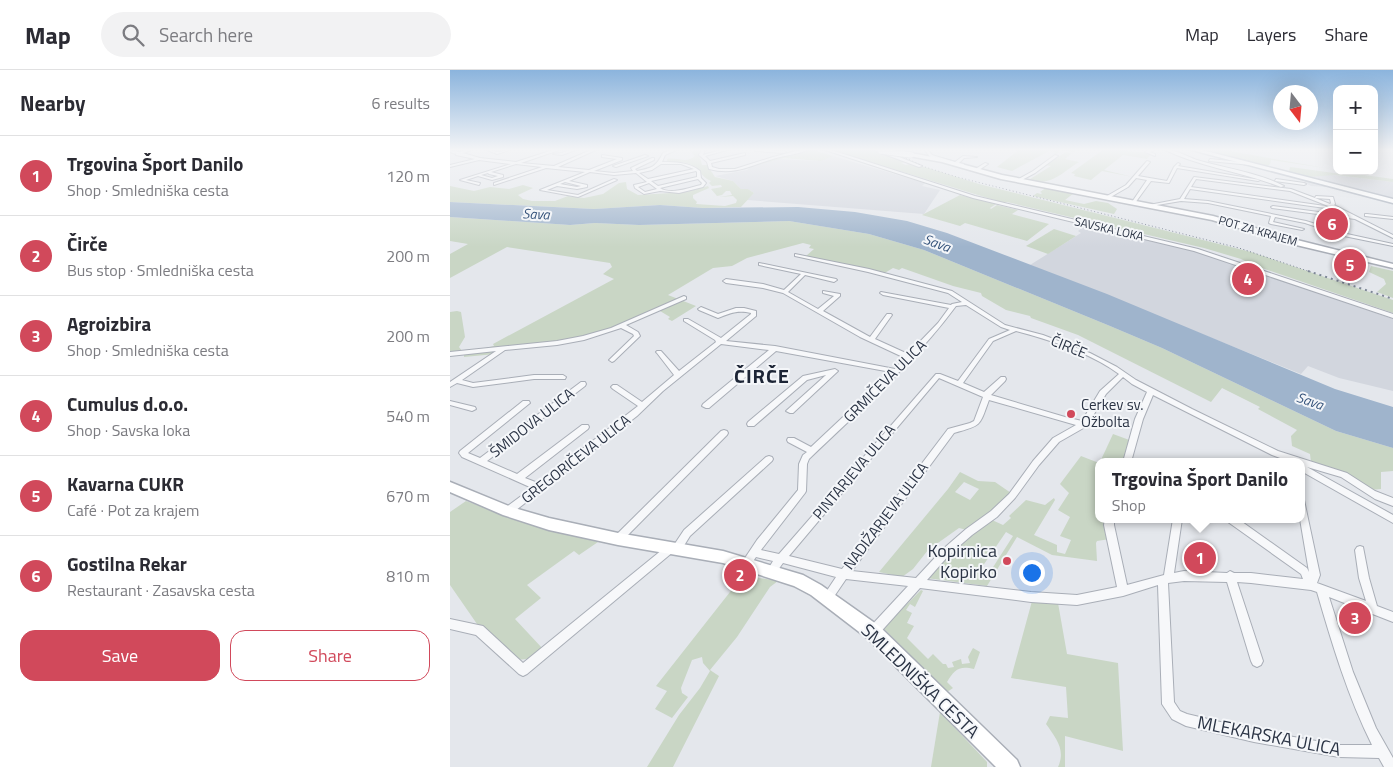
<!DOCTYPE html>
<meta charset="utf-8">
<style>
body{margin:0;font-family:"Titillium Web",sans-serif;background:#f2f2f3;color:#2b2b33}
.controls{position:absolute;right:15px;top:15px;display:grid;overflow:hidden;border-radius:10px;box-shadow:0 5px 20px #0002}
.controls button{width:45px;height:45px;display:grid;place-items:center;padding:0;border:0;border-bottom:1px solid #e1e1e2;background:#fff;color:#2b2b33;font:25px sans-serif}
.compass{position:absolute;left:823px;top:15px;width:45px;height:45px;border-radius:50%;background:#fff;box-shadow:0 5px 20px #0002;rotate:164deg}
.you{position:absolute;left:581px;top:502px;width:18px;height:18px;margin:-12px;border:4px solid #fff;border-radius:50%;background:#1a73e8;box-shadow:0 0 0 8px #1a73e833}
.badge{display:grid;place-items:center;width:32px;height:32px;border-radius:50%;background:#d1495b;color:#fff;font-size:16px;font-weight:700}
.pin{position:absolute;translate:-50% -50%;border:2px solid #fff;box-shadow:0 1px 5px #0006}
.popup{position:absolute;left:645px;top:388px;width:210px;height:65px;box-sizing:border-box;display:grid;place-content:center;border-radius:10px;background:#fff;filter:drop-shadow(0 1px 4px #0005);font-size:16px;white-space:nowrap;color:#7c7c81}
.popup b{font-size:19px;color:#2b2b33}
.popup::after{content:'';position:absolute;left:50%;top:100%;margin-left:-10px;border:10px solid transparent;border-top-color:#fff}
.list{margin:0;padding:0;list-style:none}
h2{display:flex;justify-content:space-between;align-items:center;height:65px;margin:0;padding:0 20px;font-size:21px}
h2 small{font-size:16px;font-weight:400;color:#7c7c81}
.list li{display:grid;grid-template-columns:32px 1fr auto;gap:15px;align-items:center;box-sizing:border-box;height:80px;padding:0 20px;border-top:1px solid #e1e1e2}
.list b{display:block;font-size:19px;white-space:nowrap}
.list p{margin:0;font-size:16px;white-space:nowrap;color:#7c7c81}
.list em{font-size:16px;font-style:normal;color:#7c7c81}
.actions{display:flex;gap:10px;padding:15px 20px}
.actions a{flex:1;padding:11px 0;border:1px solid #d1495b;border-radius:15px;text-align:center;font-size:18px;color:#d1495b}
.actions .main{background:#d1495b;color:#fff}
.icon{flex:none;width:28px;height:28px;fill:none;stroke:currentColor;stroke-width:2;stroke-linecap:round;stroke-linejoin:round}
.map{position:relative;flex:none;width:943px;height:697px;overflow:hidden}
header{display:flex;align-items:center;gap:30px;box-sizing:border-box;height:70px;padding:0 25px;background:#fff;border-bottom:1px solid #e1e1e2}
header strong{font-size:24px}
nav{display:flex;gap:28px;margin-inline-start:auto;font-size:18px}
.search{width:350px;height:45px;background:#f2f2f3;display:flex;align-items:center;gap:12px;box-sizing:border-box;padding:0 18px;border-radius:28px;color:#7c7c81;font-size:19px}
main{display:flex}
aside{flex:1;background:#fff}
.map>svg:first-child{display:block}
.built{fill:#d2d6de}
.green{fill:#c9d6c5;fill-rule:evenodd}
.water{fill:#9fb4cc}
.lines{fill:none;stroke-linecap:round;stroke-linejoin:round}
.street-casing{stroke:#a9aeb7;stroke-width:2}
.secondary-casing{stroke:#a9aeb7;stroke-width:3}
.primary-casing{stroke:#a3abb8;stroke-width:3}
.street{fill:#f7f8fa;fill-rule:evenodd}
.secondary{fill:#fff;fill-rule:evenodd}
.primary{fill:#fff;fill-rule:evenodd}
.rail-far1{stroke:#7d8696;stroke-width:1;stroke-dasharray:1 2.5;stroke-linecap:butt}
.rail{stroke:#7d8696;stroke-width:2;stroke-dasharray:2 4;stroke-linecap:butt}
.secondary-bridge-casing{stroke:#a9aeb7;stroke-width:7;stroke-linecap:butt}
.secondary-bridge{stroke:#fff;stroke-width:5.5}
.poi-dot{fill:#d1495b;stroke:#f4f6f9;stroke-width:2}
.labels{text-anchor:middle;stroke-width:4;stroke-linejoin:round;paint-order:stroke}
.far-street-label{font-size:12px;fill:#2b3445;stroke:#f4f6f9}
.far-water-label{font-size:14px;font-style:italic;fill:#34527a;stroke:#f4f6f9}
.street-label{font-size:15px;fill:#2b3445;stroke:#f4f6f9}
.poi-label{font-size:15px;fill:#2b3445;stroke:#f4f6f9;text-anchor:start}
.near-poi-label{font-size:18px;fill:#2b3445;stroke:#f4f6f9;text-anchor:end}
.near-street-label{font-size:18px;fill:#2b3445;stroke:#f4f6f9}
.district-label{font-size:20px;font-weight:bold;letter-spacing:1px;fill:#1d2536;stroke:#f4f6f9}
</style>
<header>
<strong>Map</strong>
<div class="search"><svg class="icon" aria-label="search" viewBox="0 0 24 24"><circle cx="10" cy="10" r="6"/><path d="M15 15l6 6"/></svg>Search here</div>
<nav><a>Map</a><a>Layers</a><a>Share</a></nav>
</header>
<main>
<aside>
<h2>Nearby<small>6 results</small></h2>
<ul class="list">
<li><span class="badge">1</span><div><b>Trgovina Šport Danilo</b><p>Shop · Smledniška cesta</p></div><em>120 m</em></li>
<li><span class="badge">2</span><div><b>Čirče</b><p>Bus stop · Smledniška cesta</p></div><em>200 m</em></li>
<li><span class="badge">3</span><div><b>Agroizbira</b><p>Shop · Smledniška cesta</p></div><em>200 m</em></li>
<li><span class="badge">4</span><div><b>Cumulus d.o.o.</b><p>Shop · Savska loka</p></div><em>540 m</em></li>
<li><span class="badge">5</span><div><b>Kavarna CUKR</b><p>Café · Pot za krajem</p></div><em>670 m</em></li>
<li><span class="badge">6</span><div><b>Gostilna Rekar</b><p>Restaurant · Zasavska cesta</p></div><em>810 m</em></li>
</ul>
<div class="actions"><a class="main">Save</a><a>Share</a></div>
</aside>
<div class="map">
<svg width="943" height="697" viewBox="0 0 943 697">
<rect width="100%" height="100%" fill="#e4e7ec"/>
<g class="built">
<polygon points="383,86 475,113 472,116 490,120 474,144 297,130 304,123 298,119 291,119 283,111 265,106 297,100 301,97 327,89 368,91"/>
<polygon points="875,104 943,112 943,129 892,118 861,116 855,113 854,108"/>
<polygon points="636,155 743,180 943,249 943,321 889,308 858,296 851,304 580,195 631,163 628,161"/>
</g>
<g class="green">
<path d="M248 79H250L249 84 252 95H257L265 107 283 111 291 119H298L304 123 291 137 253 138 210 135 144 139 0 132V116L24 121 40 117 59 119 73 115 83 118 68 125 73 129 82 131H105L118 126 134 128 153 124 169 113 176 112 177 119 188 125 236 122 258 116 259 118 243 125V128L247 132 246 134 275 136 286 133 287 130 283 126 269 127 282 125 280 121H276L272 125 267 126 261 119 272 117 271 115 262 116 259 113 261 111C254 108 253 105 248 100 240 91 229 92 217 92V89C228 87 236 94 245 86L241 82Z"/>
<polygon points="378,79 421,79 456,92 451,93 456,95 462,93 529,114 801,182 943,230 943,243 803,195 791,189 754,178 655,155 647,151 633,150 557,132 554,133"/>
<polygon points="570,79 601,80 602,79 628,79 624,82 610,80 605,85 604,84 605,82 599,81 562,101 547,97"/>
<path d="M654 79H678L676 81C685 83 693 80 700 85L697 89 673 85 654 100 683 107 652 101 641 110 624 106 625 104 621 103Z"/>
<polygon points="743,79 769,79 875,98 821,90 820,94 816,97"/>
<polygon points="363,80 383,86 371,91 334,88 307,95 324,89"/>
<path d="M616 82 622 83 615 89 629 92C608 105 604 115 577 111L601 96 595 95Z"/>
<polygon points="840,97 899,105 900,103 943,109 943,112 885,105 858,107 827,100 839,101"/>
<polygon points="597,117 624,123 615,130 634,134 646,131 658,133 667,139 664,144 583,126 587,123 591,124 592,123 590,122"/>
<polygon points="510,125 546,134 540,138 541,139 547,135 568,140 562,144 558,143 599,154 577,171 515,153 510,156 472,145"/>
<polygon points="0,147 120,155 145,153 189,155 339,151 419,164 474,180 660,256 712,278 886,361 943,378 943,401 931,402 931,419 921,420 895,402 861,392 860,384 842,376 841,366 847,360 808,339 810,337 772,318 761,332 628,265 581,248 580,246 556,240 532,226 531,223 503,216 452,198 449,200 443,198 433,204 356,186 364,179 359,178 361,175 353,173 297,188 282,196 263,198 218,225 246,236 222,251 218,249 220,247 205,238 161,259 123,270 57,278 45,284 14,287 14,283 44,276 43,274 164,209 153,204 162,197 160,193 57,177 0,208 0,184 18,174 0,171"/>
<polygon points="604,159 626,166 598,184 576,176"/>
<polygon points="921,196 943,201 943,228 927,222 936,214 934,209 919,202"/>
<polygon points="7,241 11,242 15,267 9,277 12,281 0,283 0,242"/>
<polygon points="663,364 682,371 675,392 650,392"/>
<path d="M631 386 649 393V449H659L660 469 647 471 646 473 647 491 602 485 567 467 537 516 476 508 519 466 542 450 553 455 561 448 559 446 576 430 595 435 604 428 605 430 584 465 607 475V482L615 484 621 470 610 466 620 447 608 440 619 423 610 414ZM556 462 563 466 538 505 530 500Z"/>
<path d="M510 402 528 411 545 412 561 423 555 432 517 460 509 458 478 480 463 499 452 507 429 502 498 419ZM514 412 529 419 520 430 505 422Z"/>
<path d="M16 431 83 455 148 472 129 485 124 481 77 515 91 528 65 549 93 579C85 586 78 591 66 589L27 554 0 515V442Z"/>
<polygon points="304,507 328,511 320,517 287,567 260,600 269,606 223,697 197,697 229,645 250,618 260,601 253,593 252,587 242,590 231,618 232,623 238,627 222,648 205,639 217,621 206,616 291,508"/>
<path d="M471 520 473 521 465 537 460 534 456 540 462 543 457 553 464 556 457 568 478 589 483 584 493 594H496L498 598 504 597 502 592 511 589 512 594 520 593 518 587 523 578 530 582 524 599C509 595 504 600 497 612L503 618 497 622 433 558Z"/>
<path d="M582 531 608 533 617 584 668 593 673 681 615 666V697H608C616 680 606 668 596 654L600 646 618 648 616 617 561 608Z"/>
<polygon points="490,642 537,692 537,697 481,697"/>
</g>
<polygon class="water" points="0,132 144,139 210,135 253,138 348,137 405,142 457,151 497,163 657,224 885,319 943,337 943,378 886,361 712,278 660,256 474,180 419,164 339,151 189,155 145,153 120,155 0,147"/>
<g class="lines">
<g class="street-casing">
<g id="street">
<path d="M18 79H24L13 83 30 88 66 92 106 79H112L71 93 104 96 143 79H148L108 97 139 100 167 89 152 87V85L172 88V90L144 101 164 103 183 101 181 98 202 88H204V90L185 99 187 101C202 98 206 97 213 83L223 79H228L215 85 212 92C226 92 239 92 250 101L251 108 256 113 253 117 229 123 210 121 194 124 185 118 184 115 197 112 186 103 164 105 140 102 119 111 137 115V117L127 119 107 116 97 120 128 125 164 109 167 110 128 127 90 120 135 102 96 98 44 115V113L92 97 66 94 41 102 53 105V107L42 110 28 106 16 110 30 113 29 115 10 110 61 94 29 90 0 97V95L25 89 6 85V84L0 82V80L9 82ZM211 94H231L244 99 198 109 189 103 202 100ZM246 101 247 102V107L208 116 201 111ZM38 103 39 104 48 106 42 108 31 105ZM248 109 252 113 251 115C238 118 221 125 210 118ZM115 112 131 116 127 117 110 114ZM199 113 207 119 195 122 188 117Z"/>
<path d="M35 79C39 79 42 81 46 82 51 82 57 79 62 79L47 84Z"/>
<polygon points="122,79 128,79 112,85 103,84 112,83"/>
<path d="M252 79H255L253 85 274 79H281L255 86 260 91 295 83V85L261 93 262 97 269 99H285L323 87 354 79H360C349 84 338 85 326 88 301 95 286 106 259 99L257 92 249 85Z"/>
<polygon points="304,79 334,81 336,82 334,83 305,81"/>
<polygon points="372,79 378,79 525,126 748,179 943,244 943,248 744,181 523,128"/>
<polygon points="426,79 429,79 472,96 469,97 426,81"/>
<polygon points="474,79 477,79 482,85 505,92 513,86 527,87 514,88 509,93 514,94 513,96 480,87"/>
<polygon points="701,79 706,79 700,82 705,84 705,86 695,82"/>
<path d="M713 79C724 79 736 86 747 90 774 98 810 103 834 116L831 117C792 102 750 97 713 79Z"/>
<polygon points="195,85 198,86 166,97 163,96"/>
<polygon points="605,85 608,86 585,103 568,112 565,111 583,101"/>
<polygon points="760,89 801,93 803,94 801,95 759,91"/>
<polygon points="697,91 700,92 688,106 717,111 724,97 728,93 730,94 728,96 810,110 808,111 727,98 719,113 701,111 685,133 682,132 697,110 686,108 678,117 659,128 657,128 657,126 676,115"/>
<polygon points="535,93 538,94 529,100 527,100 527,98"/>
<path d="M744 107 841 119 865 128 866 126 883 127 885 134 884 135 943 165V168L905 149 822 138 821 137 823 136 899 146 886 139 840 121 746 109 741 117 875 136 877 137 875 138 740 119 734 129 758 131 856 151 897 164 943 174V176L894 166 855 153 825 147 823 152 854 159 852 160 821 154 819 153 821 146 758 133 731 131 701 136 699 135 730 129ZM865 128 880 129 881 133 880 134Z"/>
<polygon points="826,109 854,113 856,114 854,115 825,111"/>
<polygon points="917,144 943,147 943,149 915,146 915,144"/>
<path d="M345 184 419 199 502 221 555 255 593 265 640 283 667 297 686 310 742 339 828 381 897 403 925 421 943 428V436L925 429 891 407 857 397 943 445V453L851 401V392H841L822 385 703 325 693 349 681 392H673L685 349 697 322 682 314 673 307 656 324 637 356 609 372 589 395 565 428 547 447 522 465 499 485 477 510 581 522 627 525 667 517 654 455 655 449H664V455L677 515 714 505 723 449H732L724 503 734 501 777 503 780 501 784 503H801L853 509 851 504 778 452 777 449H788L857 498 859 502 850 449H851V429L854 430 870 505 867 513 916 531 909 508 905 480 907 477 910 476 913 477 919 508 927 536 943 542V552L879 527 903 602 926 658 943 688V697H934L929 688 889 687 804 672 736 656 722 649 712 634 708 515 673 526 627 535 581 532 470 518 427 566 423 567 419 566 418 562 419 558 458 516 396 509 381 531 377 533 373 531 372 528 386 507 333 493 325 504 322 505 319 504 317 501 323 491 306 487 299 497 296 498 293 497 291 494 307 470 348 420 349 394 353 385 357 382 338 372 337 370 338 368H344L361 377 441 302 326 281 259 338H256L252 336 253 334 319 280 271 274 213 321 187 346 61 444 58 445 55 444 54 441 55 438 82 418 12 387 9 383 10 381 73 331H79L80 333 18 383 30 388 131 312H135L136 314 135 316 37 391 67 404 132 355H138L139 357 138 359 75 408 88 413 188 336 163 319 161 317 163 315H167L192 332 224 305 207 283 206 282 207 281H211L229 301 266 272 265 270 234 251V249H238L271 268 301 244V243C288 240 280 243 268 248L249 240 248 239 251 237 268 244 286 238H294L306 241V246L276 271 325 276 445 299 455 288 410 267 333 223 313 218 276 213 273 211 276 209 313 214 334 220 351 204 309 195V193L386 209 387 210 384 212 355 205 338 222 368 239 384 226 373 223V221L390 224V226L373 241 420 267 437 244H441L442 245 425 269 458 284 488 253 499 238 433 225 430 223 431 222 501 235 502 234 512 232 498 223 418 202 345 186ZM516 235 551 257 560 260 539 269 508 311 490 304H486L329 484 311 480 355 423 356 421 357 394 359 389C410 340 464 293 506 236ZM566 261C600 270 641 283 669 304L650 321 632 351 615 347 541 325 555 311 556 309 555 307H551L534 322 513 313 543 271ZM489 308 533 327 524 351 520 353 498 359 392 499 339 486ZM539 330 626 355 603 368 583 391 559 424 541 441 516 459 493 479 466 508 402 501 504 363C532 355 529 357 539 330ZM734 511 777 512 801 591 803 595 807 597 811 595 813 591 787 512 801 513 861 520 867 522C882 574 898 627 922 675H889L804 660 737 644 730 641 724 632 718 513Z"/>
<polygon points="234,226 236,227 236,229 176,255 188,262 190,266 164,291 162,292 159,290 184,266 183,264 171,258 134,270 107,275 55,280 12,310 23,313 84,305 113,305 116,307 115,309 84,309 23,317 7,313 0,317 0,312 46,281 0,286 0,282 107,271 133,266 161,258"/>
<polygon points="385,299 388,301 387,302 343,343 340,343 336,341 376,305 357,310 304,356 298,356 297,354 298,352 353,306"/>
<polygon points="0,331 25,337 26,339 22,341 0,335"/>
<polygon points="274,360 277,361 278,363 277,365 171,472 168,473 165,472 163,469 165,466 271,361"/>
<polygon points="319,386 322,387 323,389 322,391 240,466 230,482 227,483 223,482 77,604 73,606 69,604 26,565 0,559 0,549 33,556 73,593 218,475 221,474 224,475 234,460 316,387"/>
</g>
</g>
<g class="secondary-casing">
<g id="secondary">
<polygon points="461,83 493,89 552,105 763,146 847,170 943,194 943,198 842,174 762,150 551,109 492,92 459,86"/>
<polygon points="0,412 61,437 99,448 168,463 273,481 353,505 371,515 429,556 567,690 570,697 546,697 417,568 361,525 344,516 273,493 168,475 99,460 53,445 0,422"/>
</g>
</g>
<g class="primary-casing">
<polygon id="primary" points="738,79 748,79 943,129 943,133"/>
</g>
<use href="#street" class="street"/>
<use href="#secondary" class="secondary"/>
<use href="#primary" class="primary"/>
<polyline class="rail-far1" points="437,79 475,97 507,107 789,178 861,202"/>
<polyline class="rail" points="858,201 943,229"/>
<g class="secondary-bridge-casing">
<polyline id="secondary-bridge" points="431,81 461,85"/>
</g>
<use href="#secondary-bridge" class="secondary-bridge"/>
</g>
<linearGradient id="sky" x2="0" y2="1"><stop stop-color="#8bb4dd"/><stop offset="0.45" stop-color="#f3f4f6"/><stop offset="1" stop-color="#f3f4f6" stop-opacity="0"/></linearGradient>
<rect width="943" height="177" fill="url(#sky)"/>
<g class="poi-dot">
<circle cx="621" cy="344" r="5"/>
<circle cx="557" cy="491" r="5"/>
</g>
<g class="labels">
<g class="far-street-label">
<text transform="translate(659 159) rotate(13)" y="4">SAVSKA LOKA</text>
<text transform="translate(808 161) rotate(16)" y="4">POT ZA KRAJEM</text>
</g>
<g class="far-water-label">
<text transform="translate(86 144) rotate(3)" y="5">Sava</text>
<text transform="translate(487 173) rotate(20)" y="5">Sava</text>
<text transform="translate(860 331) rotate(19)" y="5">Sava</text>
</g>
<g class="street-label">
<text transform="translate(619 277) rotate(22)" y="5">ČIRČE</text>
<text transform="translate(435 311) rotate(-45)" y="5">GRMIČEVA ULICA</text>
<text transform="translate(82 353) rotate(-38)" y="5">ŠMIDOVA ULICA</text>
<text transform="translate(126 389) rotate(-38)" y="5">GREGORIČEVA ULICA</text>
<text transform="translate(404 402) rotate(-50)" y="5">PINTARJEVA ULICA</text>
<text transform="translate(436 446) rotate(-53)" y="5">NADIŽARJEVA ULICA</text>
</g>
<g class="poi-label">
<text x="631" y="340">Cerkev sv.<tspan x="631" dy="17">Ožbolta</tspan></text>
</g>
<g class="near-poi-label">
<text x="547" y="487">Kopirnica<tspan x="547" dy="21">Kopirko</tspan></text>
</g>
<g class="near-street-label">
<text transform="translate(470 611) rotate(44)" y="6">SMLEDNIŠKA CESTA</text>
<text transform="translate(819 666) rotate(11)" y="6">MLEKARSKA ULICA</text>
</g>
<g class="district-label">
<text x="312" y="313">ČIRČE</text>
</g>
</g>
</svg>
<div class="controls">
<button>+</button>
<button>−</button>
</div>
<svg class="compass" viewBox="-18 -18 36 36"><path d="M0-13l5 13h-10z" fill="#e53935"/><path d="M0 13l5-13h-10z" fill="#7c7c81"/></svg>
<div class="you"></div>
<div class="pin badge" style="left:750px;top:488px">1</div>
<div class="popup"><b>Trgovina Šport Danilo</b>Shop</div>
<div class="pin badge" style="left:290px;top:505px">2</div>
<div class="pin badge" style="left:905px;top:548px">3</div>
<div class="pin badge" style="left:798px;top:209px">4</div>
<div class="pin badge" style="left:900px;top:195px">5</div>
<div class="pin badge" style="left:882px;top:154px">6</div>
</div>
</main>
